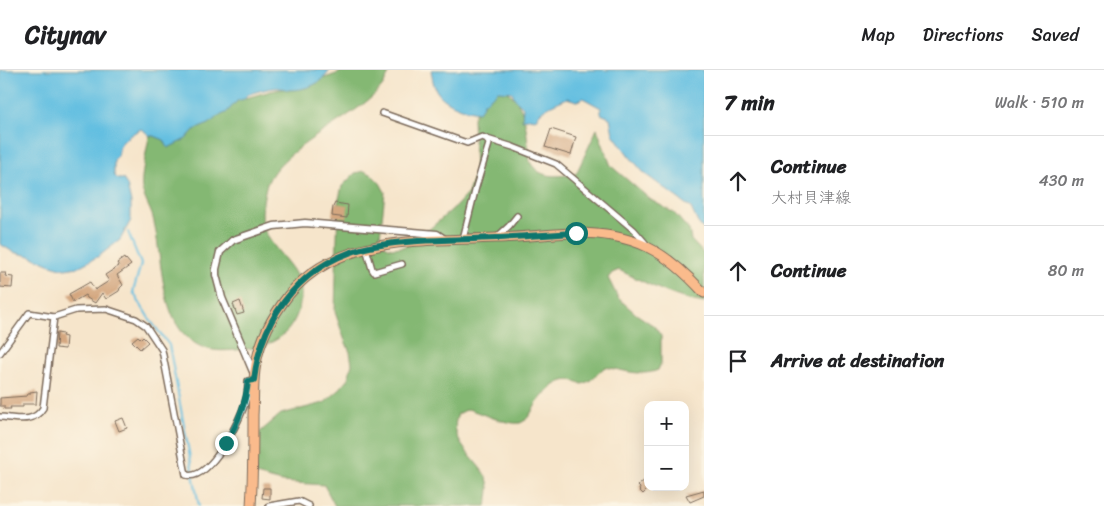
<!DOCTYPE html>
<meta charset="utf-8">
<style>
body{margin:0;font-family:Sriracha,"Klee One",sans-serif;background:#f6f6f6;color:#202124}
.controls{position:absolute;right:15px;bottom:15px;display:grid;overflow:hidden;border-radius:10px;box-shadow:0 5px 20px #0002}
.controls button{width:45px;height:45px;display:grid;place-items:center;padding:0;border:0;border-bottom:1px solid #e0e0e0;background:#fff;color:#202124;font:25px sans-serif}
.stop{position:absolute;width:15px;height:15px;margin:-11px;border:4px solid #0f766e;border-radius:50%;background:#fff}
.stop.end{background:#0f766e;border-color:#fff;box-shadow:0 1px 5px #0008}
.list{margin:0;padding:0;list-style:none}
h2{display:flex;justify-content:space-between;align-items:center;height:65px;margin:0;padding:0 20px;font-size:21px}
h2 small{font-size:16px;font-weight:400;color:#757577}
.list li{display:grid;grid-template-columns:32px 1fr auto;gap:15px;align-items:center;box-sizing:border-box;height:90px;padding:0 20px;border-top:1px solid #e0e0e0}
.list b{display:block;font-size:19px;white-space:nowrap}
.list p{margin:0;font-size:16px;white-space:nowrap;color:#757577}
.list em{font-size:16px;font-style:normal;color:#757577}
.icon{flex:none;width:28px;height:28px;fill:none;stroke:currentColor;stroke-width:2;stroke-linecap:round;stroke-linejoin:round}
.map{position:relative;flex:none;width:704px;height:436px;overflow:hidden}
header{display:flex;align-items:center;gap:30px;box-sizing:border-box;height:70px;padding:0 25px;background:#fff;border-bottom:1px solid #e0e0e0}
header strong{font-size:24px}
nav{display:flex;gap:28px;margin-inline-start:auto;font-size:18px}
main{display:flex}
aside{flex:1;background:#fff}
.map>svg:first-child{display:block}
.forest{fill:#84b873;stroke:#607148}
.water{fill:#63bfe1;stroke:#4f7480}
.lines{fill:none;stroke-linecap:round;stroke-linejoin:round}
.stream{stroke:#63bfe1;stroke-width:2}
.building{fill:#d4a780}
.minor-casing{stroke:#7c6b5b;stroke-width:8}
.tertiary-casing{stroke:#7c6b5b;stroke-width:9}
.primary-casing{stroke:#7c6b5b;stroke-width:11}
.minor{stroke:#fff;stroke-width:5}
.tertiary{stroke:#fff;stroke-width:6}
.primary{stroke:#fabb8c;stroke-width:9}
.route{stroke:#0f766e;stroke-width:6}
</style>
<header>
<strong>Citynav</strong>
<nav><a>Map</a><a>Directions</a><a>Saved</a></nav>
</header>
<main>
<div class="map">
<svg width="704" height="436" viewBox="0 0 704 436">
<rect width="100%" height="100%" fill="#fcf5e5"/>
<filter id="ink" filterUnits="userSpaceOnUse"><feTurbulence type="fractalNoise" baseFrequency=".02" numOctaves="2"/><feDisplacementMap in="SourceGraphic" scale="10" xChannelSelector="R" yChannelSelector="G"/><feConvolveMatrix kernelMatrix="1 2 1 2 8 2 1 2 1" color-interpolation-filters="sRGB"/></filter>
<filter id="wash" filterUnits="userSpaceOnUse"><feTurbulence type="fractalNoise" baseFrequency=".0096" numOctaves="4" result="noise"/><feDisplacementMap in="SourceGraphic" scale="20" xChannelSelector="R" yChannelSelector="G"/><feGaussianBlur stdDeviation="1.12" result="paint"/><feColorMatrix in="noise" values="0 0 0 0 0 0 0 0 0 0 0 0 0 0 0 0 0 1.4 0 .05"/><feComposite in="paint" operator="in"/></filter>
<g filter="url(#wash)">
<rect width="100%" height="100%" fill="#f6e5cb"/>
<g class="forest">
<path d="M343 0H391C388 5 385 12 382 17 355 49 281 77 267 114 263 126 260 147 264 159 276 188 310 202 299 238 297 246 293 254 287 261 272 276 255 279 235 280 214 282 199 280 184 264 161 240 161 183 154 152 152 141 145 131 142 120 140 109 147 79 149 67L163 55 213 37 271 21 308 14 339 3Z"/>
<path d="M500 19C529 27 526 68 530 92 540 110 558 106 576 104L597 59 611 96 651 130 674 143 689 160 691 170 704 184V233C676 229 644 212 619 200L612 203 608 208 618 228 636 244 654 256 661 266V293L658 300C641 307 623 300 605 297 596 304 593 311 582 314 563 303 549 318 537 333 532 340 529 350 520 353 507 355 481 343 468 339L458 344C446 371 478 389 487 409 491 418 488 427 486 436H335L324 415 282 412 256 405 255 378 260 362 281 344 324 333 337 322 348 309 352 294 350 282 344 268 335 242 338 133 342 116 355 103 364 101 371 104 380 113 385 122 380 167 382 174 391 178 403 177 425 163 457 135 468 123 475 102 473 48 479 34Z"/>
</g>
<g class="water">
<path d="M0 0H330C322 14 306 20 289 20 284 19 279 17 274 18 265 19 255 22 247 25L244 29 237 31 226 43 217 47 209 54 194 60 186 69 168 78 164 70 154 66H150L142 59C137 60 122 70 120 76 117 82 119 85 114 90V105L118 109H123L127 115 131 133V150L120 170 99 186 78 197 65 199 51 195 30 186 13 182 0 174Z"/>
<path d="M431 0H704V160L698 153 691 138 645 104 629 86 613 64 610 48 601 44V38L583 28 577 31 567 28C557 33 540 38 536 49L529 48 522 50 523 37 515 29 512 22 498 21 483 34 482 38 478 42C464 40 443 33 436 20 433 14 432 6 431 0Z"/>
</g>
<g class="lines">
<polyline class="stream" points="128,162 141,194 133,222 150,250 169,275 199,436"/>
</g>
<g id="blocks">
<g class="building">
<polygon points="551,59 576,67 571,85 545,77"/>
<polygon points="335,133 348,135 347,148 332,146 333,137"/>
<polygon points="124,188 125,190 126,189 131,195 117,205 123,215 120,218 119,221 106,229 102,223 95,233 87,228 85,225 73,232 69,224 90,212 95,220 109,211 105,205 119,196 117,193"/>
<polygon points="0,203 6,203 5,206 13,207 12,218 0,217"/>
<polygon points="240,231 244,243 237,245 233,234"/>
<polygon points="57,263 63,264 62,266 66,267 65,279 56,278"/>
<polygon points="138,266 141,269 143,267 148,272 140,279 132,271"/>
<polygon points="37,321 36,334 23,334 23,337 10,337 11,339 4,339 4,336 0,336 0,328 27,326 27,324 30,324 30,322"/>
<polygon points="123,348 127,358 119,361 115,351"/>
<polygon points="648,407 648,419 643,424 639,420 640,418 638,416"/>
<polygon points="263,418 270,418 270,429 262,428"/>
<polygon points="704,420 704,426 690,432 686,425"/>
</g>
</g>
</g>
<g filter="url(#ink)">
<use href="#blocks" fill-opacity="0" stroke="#7c6b5b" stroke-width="1"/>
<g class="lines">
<g class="minor-casing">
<g id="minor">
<polyline points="382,43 467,73 482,67 487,69 489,74 476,117 463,169"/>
<polyline points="487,69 513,77 556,94 634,160 647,175"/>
<polyline points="497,167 509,156 517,146"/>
<polyline points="366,178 372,199 374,202 402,194"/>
<path d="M0 283 29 243 54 247 76 240 106 239 136 249 146 256 162 280 186 405C210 412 241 349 246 330 248 324 248 317 248 311L254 310"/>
<path d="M0 347C17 348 33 354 43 338L54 247"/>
<polyline points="269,436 299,431 309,436"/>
</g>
</g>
<g class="tertiary-casing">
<polyline id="tertiary" points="254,304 222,228 216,205 216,199 220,182 233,170 274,156 305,153 437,164 446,170"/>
</g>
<g class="primary-casing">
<path id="primary" d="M251 436C253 406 253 375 253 345 254 330 253 315 255 300 258 276 268 254 282 234 330 163 421 172 496 168 523 167 549 164 575 163 634 163 665 180 704 223"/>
</g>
<use href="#minor" class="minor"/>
<use href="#tertiary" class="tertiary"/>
<use href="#primary" class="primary"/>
</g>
</g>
<g class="lines" filter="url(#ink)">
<path class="route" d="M226 373C238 353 246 334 248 311L254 310C262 242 306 189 374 176 414 169 456 170 496 168 522 167 549 164 576 163"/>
</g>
</svg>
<div class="controls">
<button>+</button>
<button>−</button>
</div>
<div class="stop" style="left:576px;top:163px"></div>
<div class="stop end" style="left:226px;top:373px"></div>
</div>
<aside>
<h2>7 min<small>Walk · 510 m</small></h2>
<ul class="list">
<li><svg class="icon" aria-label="ahead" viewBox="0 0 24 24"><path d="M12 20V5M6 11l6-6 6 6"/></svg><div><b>Continue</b><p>大村貝津線</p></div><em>430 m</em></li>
<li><svg class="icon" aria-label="ahead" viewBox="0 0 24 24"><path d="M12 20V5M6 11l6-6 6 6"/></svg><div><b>Continue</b></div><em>80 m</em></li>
<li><svg class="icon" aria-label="arrive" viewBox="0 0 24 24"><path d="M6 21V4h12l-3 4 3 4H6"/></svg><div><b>Arrive at destination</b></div></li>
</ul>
</aside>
</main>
